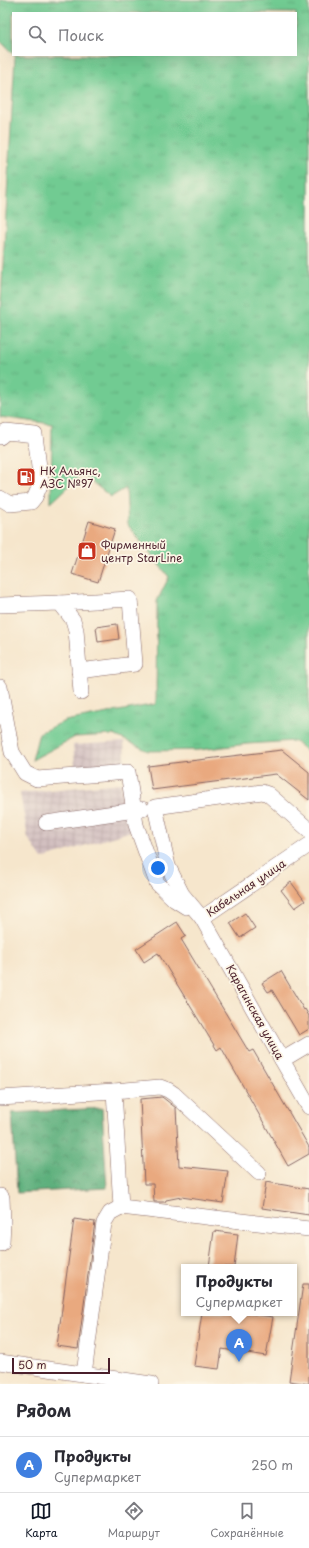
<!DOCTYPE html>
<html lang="ru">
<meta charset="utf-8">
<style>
body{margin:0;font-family:"Playpen Sans",sans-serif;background:#f2f2f3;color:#2b2b33}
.scale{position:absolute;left:12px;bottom:10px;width:98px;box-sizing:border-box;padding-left:4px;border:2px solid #4a1f2b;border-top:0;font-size:11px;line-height:14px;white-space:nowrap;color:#4a1f2b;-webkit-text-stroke:3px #fcf5e5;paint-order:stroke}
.you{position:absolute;left:158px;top:868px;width:14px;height:14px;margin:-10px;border:3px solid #fff;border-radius:50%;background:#1a73e8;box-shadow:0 0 0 6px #1a73e833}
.badge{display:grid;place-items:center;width:26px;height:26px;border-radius:50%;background:#111827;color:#fff;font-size:13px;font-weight:700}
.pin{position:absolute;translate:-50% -33px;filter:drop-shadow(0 1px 2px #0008)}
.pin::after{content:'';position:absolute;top:21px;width:14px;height:12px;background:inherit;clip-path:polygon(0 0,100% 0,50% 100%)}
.popup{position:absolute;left:181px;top:1264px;width:116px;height:52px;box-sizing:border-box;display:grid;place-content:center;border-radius:0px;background:#fff;filter:drop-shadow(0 1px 3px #0005);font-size:13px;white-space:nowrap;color:#7c7c81}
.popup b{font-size:15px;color:#2b2b33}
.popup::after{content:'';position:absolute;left:50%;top:100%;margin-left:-8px;border:8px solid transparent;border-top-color:#fff}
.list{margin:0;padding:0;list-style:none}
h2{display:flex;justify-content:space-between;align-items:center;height:52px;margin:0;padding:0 16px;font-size:17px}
h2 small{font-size:13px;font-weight:400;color:#7c7c81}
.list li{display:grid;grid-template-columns:26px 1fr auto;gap:12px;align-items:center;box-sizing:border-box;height:56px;padding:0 16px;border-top:1px solid #e1e1e2}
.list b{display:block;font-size:15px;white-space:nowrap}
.list p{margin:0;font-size:13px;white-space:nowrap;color:#7c7c81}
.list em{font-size:13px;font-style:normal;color:#7c7c81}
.icon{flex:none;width:22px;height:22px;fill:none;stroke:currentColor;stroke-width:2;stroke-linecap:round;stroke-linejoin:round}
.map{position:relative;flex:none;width:309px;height:1384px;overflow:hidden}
.search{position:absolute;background:#fff;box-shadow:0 4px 16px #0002;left:12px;right:12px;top:12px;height:44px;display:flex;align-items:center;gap:10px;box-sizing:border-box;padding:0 14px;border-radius:0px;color:#7c7c81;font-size:15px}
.sheet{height:108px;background:#fff}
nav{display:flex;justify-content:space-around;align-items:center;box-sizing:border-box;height:56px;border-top:1px solid #e1e1e2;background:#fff;font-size:11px;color:#7c7c81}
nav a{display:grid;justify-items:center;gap:2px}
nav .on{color:#111827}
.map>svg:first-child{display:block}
.industrial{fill:url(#industrial-grid)}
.grass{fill:url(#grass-tufts);stroke:#5e755e}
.forest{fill:url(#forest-crowns);stroke:#536754}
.building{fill:#e9a97f}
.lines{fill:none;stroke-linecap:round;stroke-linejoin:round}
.minor-casing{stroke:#866563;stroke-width:16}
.major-casing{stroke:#866563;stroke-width:20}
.minor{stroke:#fff;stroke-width:15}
.major{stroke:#fff;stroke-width:19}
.labels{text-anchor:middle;stroke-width:3.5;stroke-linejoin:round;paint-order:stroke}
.poi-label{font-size:11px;fill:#4a1f2b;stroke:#fcf5e5;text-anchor:start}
.street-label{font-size:11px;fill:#4a1f2b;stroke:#fcf5e5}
</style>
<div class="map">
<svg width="309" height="1384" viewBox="0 0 309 1384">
<defs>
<pattern id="industrial-grid" width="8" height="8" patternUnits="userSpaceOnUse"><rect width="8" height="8" fill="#d2bfc0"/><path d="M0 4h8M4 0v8" fill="none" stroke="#b6a4a5"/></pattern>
<pattern id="grass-tufts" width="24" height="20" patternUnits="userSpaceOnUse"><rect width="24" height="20" fill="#71cb92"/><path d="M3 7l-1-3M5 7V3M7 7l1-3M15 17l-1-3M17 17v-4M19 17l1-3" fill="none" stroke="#63ae7e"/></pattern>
<pattern id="forest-crowns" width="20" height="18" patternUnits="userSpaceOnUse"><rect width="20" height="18" fill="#5caf7c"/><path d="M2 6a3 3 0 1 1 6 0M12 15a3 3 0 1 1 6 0" fill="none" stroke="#4e8e66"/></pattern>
</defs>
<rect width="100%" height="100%" fill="#fcf5e5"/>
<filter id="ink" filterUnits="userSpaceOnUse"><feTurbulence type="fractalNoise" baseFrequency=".025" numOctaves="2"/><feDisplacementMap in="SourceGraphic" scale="8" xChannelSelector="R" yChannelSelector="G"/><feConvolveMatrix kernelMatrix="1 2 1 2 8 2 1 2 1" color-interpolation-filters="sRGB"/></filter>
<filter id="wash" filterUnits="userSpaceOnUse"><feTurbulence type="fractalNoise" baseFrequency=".012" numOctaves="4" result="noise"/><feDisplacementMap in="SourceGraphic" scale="16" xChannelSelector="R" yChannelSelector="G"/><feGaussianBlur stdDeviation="0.9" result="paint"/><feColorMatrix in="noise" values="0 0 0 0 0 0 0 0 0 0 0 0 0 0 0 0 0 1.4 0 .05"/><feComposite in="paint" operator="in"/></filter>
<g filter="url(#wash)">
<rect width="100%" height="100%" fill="#f6e6cc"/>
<g class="industrial">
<polygon points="124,742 125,763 75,766 73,745"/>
<polygon points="121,783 123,807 131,831 42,859 28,838 20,793"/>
</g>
<polygon class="grass" points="0,0 309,0 309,753 294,741 247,744 199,750 148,751 114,735 75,737 32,760 39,733 65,721 156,704 157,601 169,577 140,541 128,525 126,488 111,497 82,474 51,503 52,424 0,417 0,317 15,57 14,55 296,55 296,13 13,13 13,54 0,41"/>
<polygon class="forest" points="102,1108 107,1188 17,1193 12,1113"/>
<g id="blocks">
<g class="building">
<polygon points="30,471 31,484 20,485 18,472"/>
<polygon points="89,521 115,529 98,582 72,574"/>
<polygon points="117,624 119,639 98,642 96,627"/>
<polygon points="282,750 309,772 309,800 276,774 152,790 148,766"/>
<polygon points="291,882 305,901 295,908 281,890"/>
<polygon points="245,913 255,928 240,938 230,923"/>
<polygon points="177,922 186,936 181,939 249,1052 253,1050 309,1147 309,1154 288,1166 221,1047 217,1050 158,953 144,962 136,949"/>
<polygon points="281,971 304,1010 305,1009 309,1016 309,1029 299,1035 272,990 268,992 262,983"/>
<polygon points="162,1097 176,1108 179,1166 228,1171 223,1203 181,1197 166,1200 165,1202 154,1202 153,1184 144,1184 140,1099"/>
<polygon points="266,1182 309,1189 309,1215 262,1208"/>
<polygon points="74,1219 95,1222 78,1349 57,1346"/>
<polygon points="214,1231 238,1234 234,1267 209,1267"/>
<polygon points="303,1284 309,1284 309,1384 289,1381"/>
<polygon points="202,1313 245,1313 273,1317 266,1356 222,1349 219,1369 194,1366"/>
</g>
</g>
</g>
<g filter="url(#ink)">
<use href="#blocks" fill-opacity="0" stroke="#866563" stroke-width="1"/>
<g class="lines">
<g class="minor-casing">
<g id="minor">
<polyline points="0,437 6,432 35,435 41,483 35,497 31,502 10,504 0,498"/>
<polyline points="60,603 130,599 135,664 79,671"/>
<polyline points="0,605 60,603 73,620 76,630 81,692"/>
<polyline points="0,687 12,752 25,773 37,779 128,772 136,825 157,883 175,900 186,907"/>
<polyline points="46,823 142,809"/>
<polyline points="309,830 268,794 262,792 155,807 168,866 182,894 202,918 282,1060 309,1107"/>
<polyline points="202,918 309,845"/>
<polyline points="282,1060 309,1044"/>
<polyline points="0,1098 114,1091"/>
<polyline points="259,1173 174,1094 168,1090 160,1087 114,1091 121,1207 309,1229"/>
<polyline points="0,1362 151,1384"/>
<polyline points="84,1374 104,1223 110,1213 121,1207"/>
</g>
</g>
<g class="major-casing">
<polyline id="major" points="0,1198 1,1223 0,1242"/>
</g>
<use href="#minor" class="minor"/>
<use href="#major" class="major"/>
</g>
</g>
<defs>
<g id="fuel-square" transform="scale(1)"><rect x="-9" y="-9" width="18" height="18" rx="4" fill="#c8321e" stroke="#fcf5e5"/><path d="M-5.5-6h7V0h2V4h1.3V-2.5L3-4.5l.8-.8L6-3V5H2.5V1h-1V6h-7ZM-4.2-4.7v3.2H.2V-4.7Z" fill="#fff"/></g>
<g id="shop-square" transform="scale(1)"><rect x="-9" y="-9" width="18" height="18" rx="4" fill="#c8321e" stroke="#fcf5e5"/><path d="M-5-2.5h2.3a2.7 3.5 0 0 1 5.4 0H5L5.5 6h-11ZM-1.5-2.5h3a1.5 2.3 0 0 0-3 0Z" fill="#fff"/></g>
</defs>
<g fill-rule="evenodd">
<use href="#fuel-square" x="26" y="477"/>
<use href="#shop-square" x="87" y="551"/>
</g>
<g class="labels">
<g class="poi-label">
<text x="40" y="475">НК Альянс,<tspan x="40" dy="13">АЗС №97</tspan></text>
<text x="101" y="549">Фирменный<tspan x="101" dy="13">центр StarLine</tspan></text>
</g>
<g class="street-label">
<text transform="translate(246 888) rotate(-34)" y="4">Кабельная улица</text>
<text transform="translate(255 1012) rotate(61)" y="4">Карагинская улица</text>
</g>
</g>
</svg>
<div class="scale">50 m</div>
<div class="you"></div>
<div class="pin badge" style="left:239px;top:1362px;background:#3f7fe0">A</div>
<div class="popup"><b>Продукты</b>Супермаркет</div>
<div class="search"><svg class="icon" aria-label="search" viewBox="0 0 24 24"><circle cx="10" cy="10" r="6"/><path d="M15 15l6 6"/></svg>Поиск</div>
</div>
<section class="sheet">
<h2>Рядом<small></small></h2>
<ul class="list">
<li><span class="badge" style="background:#3f7fe0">A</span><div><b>Продукты</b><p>Супермаркет</p></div><em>250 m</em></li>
</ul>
</section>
<nav>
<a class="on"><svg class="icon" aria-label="map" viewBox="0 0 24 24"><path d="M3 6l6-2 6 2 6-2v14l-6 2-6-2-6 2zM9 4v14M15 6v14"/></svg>Карта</a>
<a><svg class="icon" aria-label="directions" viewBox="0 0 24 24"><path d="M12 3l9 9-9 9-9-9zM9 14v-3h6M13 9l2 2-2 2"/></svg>Маршрут</a>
<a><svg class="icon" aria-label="saved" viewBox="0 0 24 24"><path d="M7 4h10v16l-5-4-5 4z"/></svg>Сохранённые</a>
</nav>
